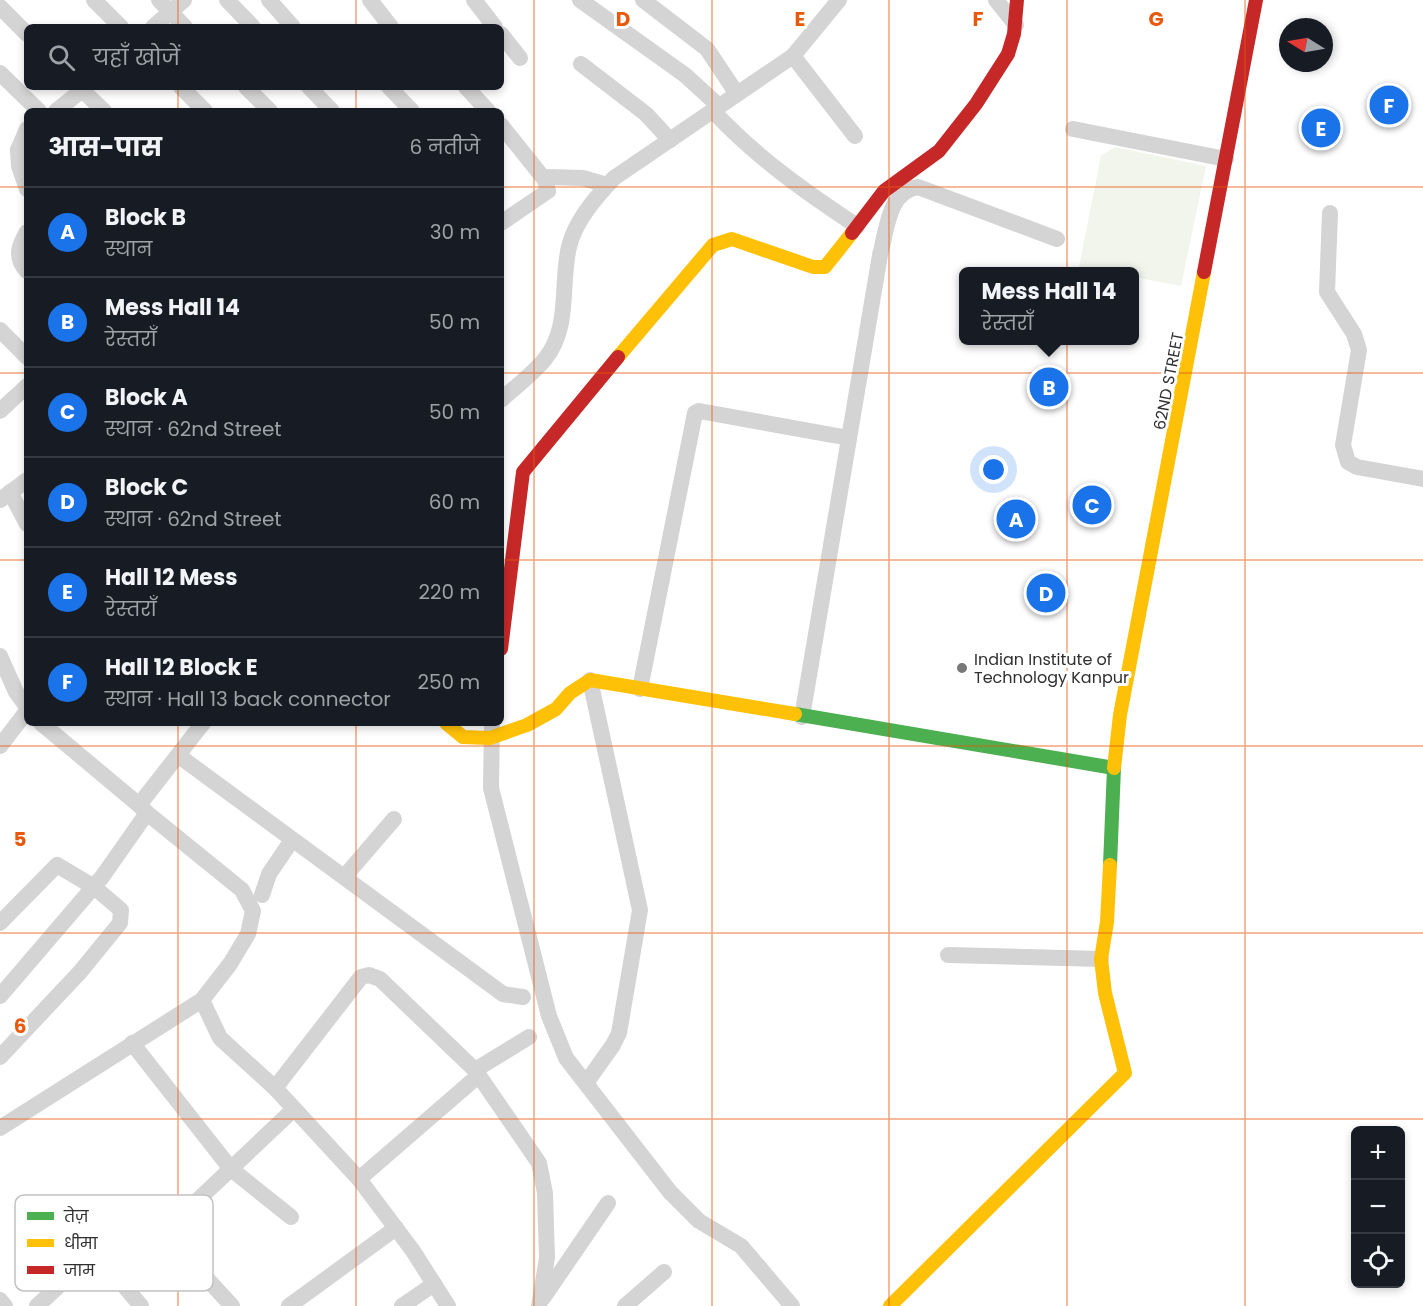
<!DOCTYPE html>
<html lang="hi">
<meta charset="utf-8">
<style>
body{margin:0;font-family:Poppins,"Noto Sans Devanagari",sans-serif;background:#20242c;color:#f1f3f6}
.controls{position:absolute;right:18px;bottom:18px;display:grid;overflow:hidden;border-radius:9px;box-shadow:0 3px 9px #0003}
.controls button{width:54px;height:54px;display:grid;place-items:center;padding:0;border:0;border-bottom:2px solid #363941;background:#171b24;color:#f1f3f6;font:30px sans-serif}
.compass{position:absolute;left:1279px;top:18px;width:54px;height:54px;border-radius:50%;background:#171b24;box-shadow:0 3px 9px #0003;rotate:281deg}
.you{position:absolute;left:994px;top:470px;width:21px;height:21px;margin:-15px;border:4px solid #fff;border-radius:50%;background:#1a73e8;box-shadow:0 0 0 9px #1a73e833}
.badge{display:grid;place-items:center;width:39px;height:39px;border-radius:50%;background:#1a73e8;color:#fff;font-size:20px;font-weight:700}
.pin{position:absolute;translate:-50% -50%;border:3px solid #fff;box-shadow:0 2px 6px #0006}
.popup{position:absolute;left:959px;top:267px;width:180px;height:78px;box-sizing:border-box;display:grid;place-content:center;border-radius:9px;background:#171b24;filter:drop-shadow(0 2px 4px #0005);font-size:20px;white-space:nowrap;color:#9ea1a6}
.popup b{font-size:22px;color:#f1f3f6}
.popup::after{content:'';position:absolute;left:50%;top:100%;margin-left:-12px;border:12px solid transparent;border-top-color:#171b24}
.list{margin:0;padding:0;list-style:none}
h2{display:flex;justify-content:space-between;align-items:center;height:78px;margin:0;padding:0 24px;font-size:26px}
h2 small{font-size:20px;font-weight:400;color:#9ea1a6}
.list li{display:grid;grid-template-columns:39px 1fr auto;gap:18px;align-items:center;box-sizing:border-box;height:90px;padding:0 24px;border-top:2px solid #363941}
.list b{display:block;font-size:22px;white-space:nowrap}
.list p{margin:0;font-size:20px;white-space:nowrap;color:#9ea1a6}
.list em{font-size:20px;font-style:normal;color:#9ea1a6}
.icon{flex:none;width:33px;height:33px;fill:none;stroke:currentColor;stroke-width:2;stroke-linecap:round;stroke-linejoin:round}
.map{position:relative;flex:none;width:1423px;height:1306px;overflow:hidden}
.search{position:absolute;background:#171b24;box-shadow:0 3px 9px #0003;left:24px;top:24px;width:480px;height:66px;display:flex;align-items:center;gap:15px;box-sizing:border-box;padding:0 21px;border-radius:9px;color:#9ea1a6;font-size:22px}
.panel{position:absolute;background:#171b24;box-shadow:0 3px 9px #0003;left:24px;top:108px;width:480px;height:618px;border-radius:9px}
.map>svg:first-child{display:block}
.green{fill:#f1f5ec}
.lines{fill:none;stroke-linecap:round;stroke-linejoin:round}
.street{stroke:#d4d4d4;stroke-width:16}
.fast{stroke:#4caf50;stroke-width:14}
.slow{stroke:#ffc107;stroke-width:14}
.jam{stroke:#c62828;stroke-width:14}
.grid{fill:none;stroke:#e8590c;stroke-width:1.5;stroke-opacity:0.55}
.poi-dot{fill:#787878;stroke:#fff;stroke-width:2}
.labels{text-anchor:middle;stroke-width:6;stroke-linejoin:round;paint-order:stroke}
.street-label{font-size:16px;fill:#2f2f2f;stroke:#fff}
.poi-label{font-size:16px;fill:#2f2f2f;stroke:#fff;text-anchor:start}
.key{fill:#fff;stroke:#c1c1c1;stroke-width:1.5}
.key-label{font-size:16px;fill:#2f2f2f}
.grid-label{font-size:20px;text-anchor:middle;font-weight:bold;fill:#e8590c;stroke:#fff;stroke-width:6;stroke-linejoin:round;paint-order:stroke}
</style>
<div class="map">
<svg width="1423" height="1306" viewBox="0 0 1423 1306">
<rect width="100%" height="100%" fill="#fff"/>
<polygon class="green" points="1115,147 1206,166 1181,286 1135,277 1134,272 1104,271 1079,267 1101,156"/>
<g class="lines">
<g class="street">
<polyline points="94,0 121,27"/>
<polyline points="159,0 185,27"/>
<polyline points="227,0 253,27"/>
<polyline points="269,0 293,27"/>
<polyline points="370,0 391,27"/>
<polyline points="474,0 495,27"/>
<polyline points="580,0 685,75 719,106"/>
<polyline points="643,0 707,49 737,94"/>
<polyline points="996,0 1016,25"/>
<polyline points="0,7 27,34"/>
<polyline points="153,27 184,0"/>
<polyline points="501,34 520,58"/>
<polyline points="793,56 839,0"/>
<polyline points="581,64 646,114 670,140"/>
<polyline points="0,73 39,111"/>
<polyline points="79,87 104,111"/>
<polyline points="181,87 205,111"/>
<polyline points="246,87 270,111"/>
<polyline points="309,87 332,111"/>
<polyline points="389,87 412,111"/>
<polyline points="466,87 488,111"/>
<polyline points="56,111 86,87"/>
<path d="M713 111C756 157 804 191 857 226"/>
<polyline points="501,125 545,180 548,191 501,223"/>
<polyline points="1073,129 1226,159"/>
<polyline points="18,150 19,166 27,189"/>
<polyline points="26,156 18,150 27,129"/>
<polyline points="545,180 548,177 583,178 607,185"/>
<polyline points="1330,213 1327,292 1354,334 1359,350 1343,445 1348,462 1357,467 1423,479"/>
<path d="M27 232C19 245 14 258 27 271"/>
<polyline points="0,330 27,357"/>
<path d="M501 400C515 387 533 374 545 359 571 327 560 284 569 247 575 221 596 197 614 178L793 56 855 136"/>
<polyline points="0,411 27,386"/>
<polyline points="10,492 27,524"/>
<polyline points="0,500 27,480"/>
<polyline points="0,656 16,692 27,707"/>
<polyline points="640,689 695,413 699,411 849,438"/>
<path d="M802 717 880 255C887 230 888 191 918 187L1057 239"/>
<polyline points="41,723 139,805"/>
<polyline points="492,723 491,788 549,1016 566,1058 670,1192 699,1221 741,1246 792,1306"/>
<polyline points="0,746 27,711"/>
<polyline points="179,756 503,994 523,997"/>
<polyline points="345,876 394,819"/>
<polyline points="262,895 269,874 292,840"/>
<polyline points="0,923 57,865 94,887 121,910 120,923 80,972 0,1057"/>
<polyline points="948,955 1101,959"/>
<polyline points="0,996 102,877 147,813 139,805 203,723"/>
<polyline points="202,1000 220,1038 275,1088 359,1179 413,1251 448,1306"/>
<polyline points="132,1043 231,1169 291,1217"/>
<polyline points="475,1070 529,1037"/>
<polyline points="586,1083 613,1045 619,1033 640,910 590,680"/>
<polyline points="275,1088 361,977 369,975 380,979 475,1070 539,1163 545,1193 547,1258 539,1306"/>
<polyline points="0,1128 202,1000 230,964 248,934 253,911 242,890 147,813"/>
<polyline points="359,1179 478,1076"/>
<polyline points="164,1232 232,1306"/>
<polyline points="115,1275 164,1232 294,1109"/>
<polyline points="543,1298 608,1203"/>
<polyline points="0,1300 5,1306"/>
<polyline points="37,1306 89,1258 94,1257 115,1275 141,1306"/>
<polyline points="289,1306 396,1228"/>
<polyline points="402,1306 434,1284"/>
<polyline points="625,1306 664,1272"/>
</g>
<polyline class="fast" points="795,714 1114,768 1110,865"/>
<g class="slow">
<polyline points="618,357 713,245 732,239 813,267 825,267 852,233"/>
<polyline points="446,723 463,737 490,738 527,725 556,709 570,693 590,680 795,714"/>
<polyline points="1114,768 1120,715 1204,272"/>
<polyline points="890,1306 1125,1073 1105,993 1101,959 1107,922 1110,865"/>
</g>
<g class="jam">
<polyline points="852,233 884,191 939,151 976,104 1008,54 1014,34 1017,0"/>
<polyline points="1204,272 1256,0"/>
<polyline points="501,649 523,472 618,357"/>
</g>
</g>
<path class="grid" d="M178 0V27M356 0V27M534 0V1306M712 0V1306M889 0V1306M1067 0V1306M1245 0V1306M178 87V111M356 87V111M0 187H27M501 187H1423M0 373H27M501 373H1423M0 560H27M501 560H1423M178 723V1306M356 723V1306M0 746H1423M0 933H1423M0 1119H1423"/>
<circle class="poi-dot" cx="962" cy="668" r="6"/>
<g class="labels">
<g class="street-label">
<text transform="translate(1168 381) rotate(-79)" y="6">62ND STREET</text>
</g>
<g class="poi-label">
<text x="974" y="665">Indian Institute of<tspan x="974" dy="18">Technology Kanpur</tspan></text>
</g>
</g>
<rect x="15" y="1195" width="198" height="96" rx="9" class="key"/>
<rect x="27" y="1212" width="27" height="8" fill="#4caf50"/>
<rect x="27" y="1239" width="27" height="8" fill="#ffc107"/>
<rect x="27" y="1266" width="27" height="8" fill="#c62828"/>
<g class="key-label">
<text x="64" y="1222">तेज़</text>
<text x="64" y="1249">धीमा</text>
<text x="64" y="1276">जाम</text>
</g>
<g class="grid-label">
<text x="623" y="26">D</text>
<text x="800" y="26">E</text>
<text x="978" y="26">F</text>
<text x="1156" y="26">G</text>
<text x="20" y="846">5</text>
<text x="20" y="1033">6</text>
</g>
</svg>
<div class="controls">
<button>+</button>
<button>−</button>
<button><svg class="icon" aria-label="locate" viewBox="0 0 24 24"><circle cx="12" cy="12" r="6"/><path d="M12 2v4M12 18v4M2 12h4M18 12h4"/></svg></button>
</div>
<svg class="compass" viewBox="-18 -18 36 36"><path d="M0-13l5 13h-10z" fill="#e53935"/><path d="M0 13l5-13h-10z" fill="#9ea1a6"/></svg>
<div class="you"></div>
<div class="pin badge" style="left:1016px;top:519px">A</div>
<div class="pin badge" style="left:1049px;top:387px">B</div>
<div class="popup"><b>Mess Hall 14</b>रेस्तराँ</div>
<div class="pin badge" style="left:1092px;top:505px">C</div>
<div class="pin badge" style="left:1046px;top:593px">D</div>
<div class="pin badge" style="left:1321px;top:128px">E</div>
<div class="pin badge" style="left:1389px;top:105px">F</div>
<div class="search"><svg class="icon" aria-label="search" viewBox="0 0 24 24"><circle cx="10" cy="10" r="6"/><path d="M15 15l6 6"/></svg>यहाँ खोजें</div>
<section class="panel">
<h2>आस-पास<small>6 नतीजे</small></h2>
<ul class="list">
<li><span class="badge">A</span><div><b>Block B</b><p>स्थान</p></div><em>30 m</em></li>
<li><span class="badge">B</span><div><b>Mess Hall 14</b><p>रेस्तराँ</p></div><em>50 m</em></li>
<li><span class="badge">C</span><div><b>Block A</b><p>स्थान · 62nd Street</p></div><em>50 m</em></li>
<li><span class="badge">D</span><div><b>Block C</b><p>स्थान · 62nd Street</p></div><em>60 m</em></li>
<li><span class="badge">E</span><div><b>Hall 12 Mess</b><p>रेस्तराँ</p></div><em>220 m</em></li>
<li><span class="badge">F</span><div><b>Hall 12 Block E</b><p>स्थान · Hall 13 back connector</p></div><em>250 m</em></li>
</ul>
</section>
</div>
